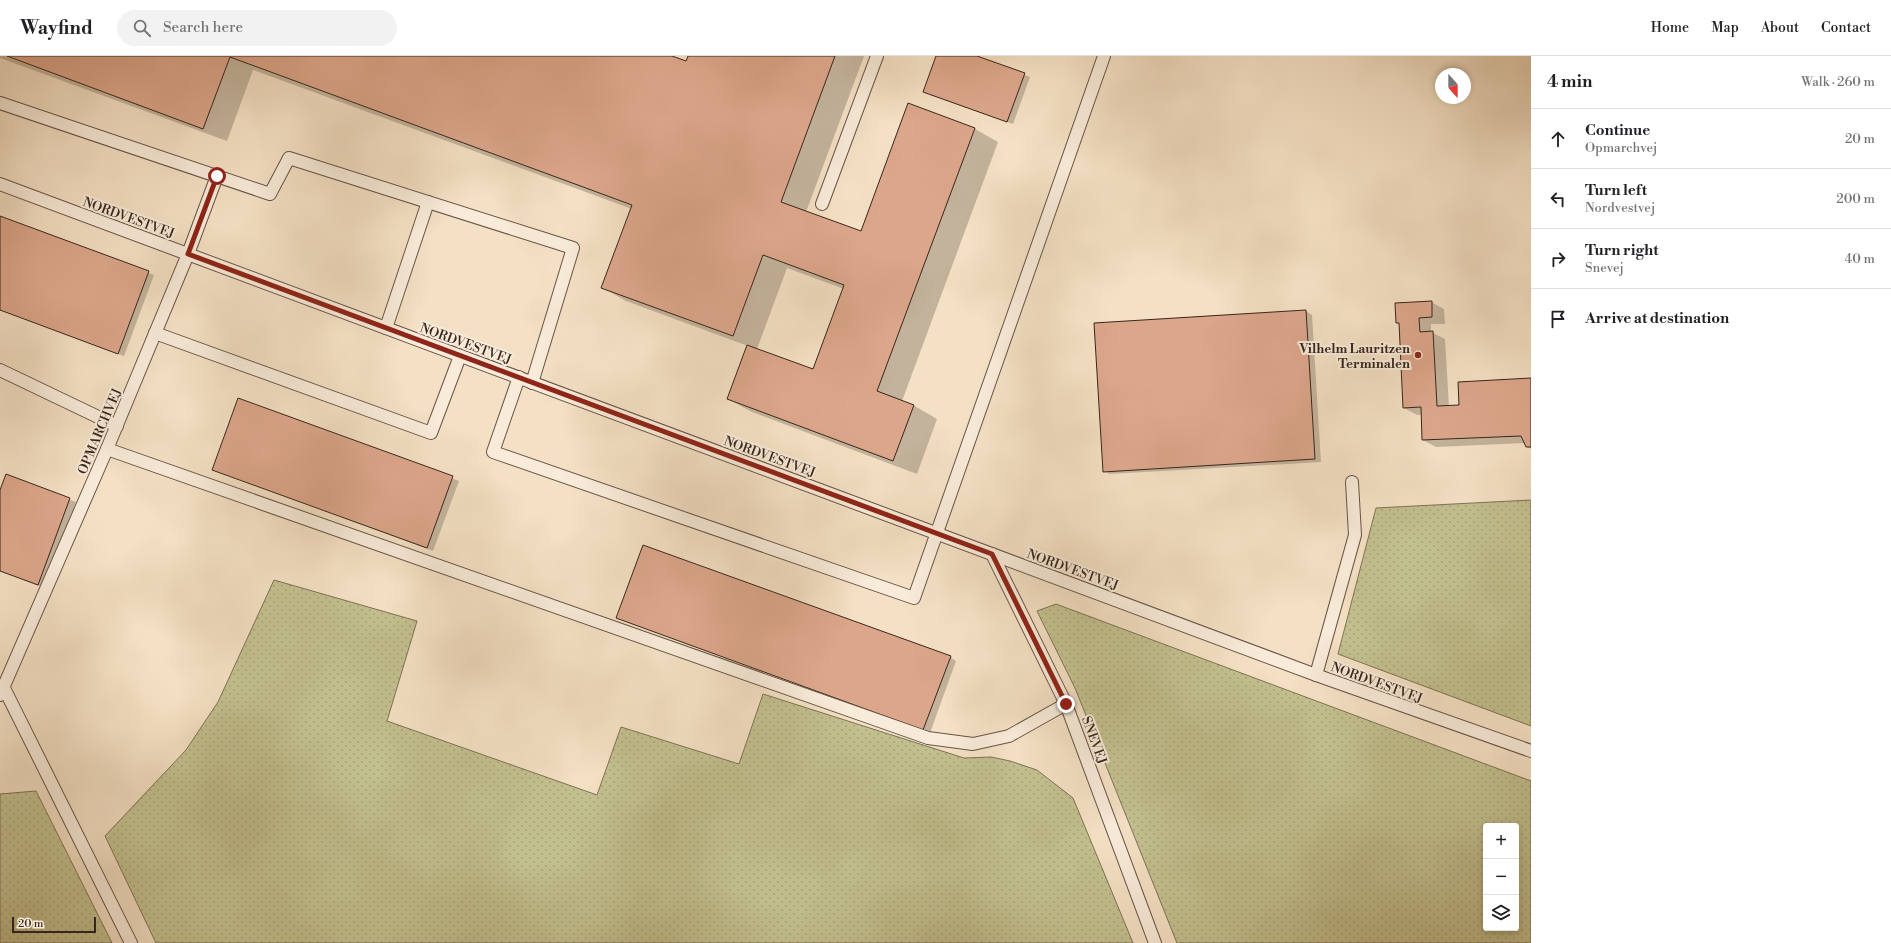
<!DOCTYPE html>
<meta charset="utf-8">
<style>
body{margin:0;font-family:"Libre Bodoni",serif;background:#f2f2f2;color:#202124}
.controls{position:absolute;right:12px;bottom:12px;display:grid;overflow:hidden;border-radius:4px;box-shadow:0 2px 6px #0003}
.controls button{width:36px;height:36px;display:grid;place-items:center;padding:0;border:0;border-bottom:1px solid #e0e0e0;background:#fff;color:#202124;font:20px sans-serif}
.compass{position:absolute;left:1435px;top:12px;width:36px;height:36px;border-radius:50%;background:#fff;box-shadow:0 2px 6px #0003;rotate:159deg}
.scale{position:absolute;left:12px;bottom:10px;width:84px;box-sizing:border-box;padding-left:4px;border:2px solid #38261d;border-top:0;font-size:11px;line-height:14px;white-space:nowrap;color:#38261d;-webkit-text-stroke:3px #f8ebd9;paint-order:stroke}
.stop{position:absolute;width:12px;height:12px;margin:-9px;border:3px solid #8f2418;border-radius:50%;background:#fff}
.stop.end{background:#8f2418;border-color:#fff;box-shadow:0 1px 4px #0008}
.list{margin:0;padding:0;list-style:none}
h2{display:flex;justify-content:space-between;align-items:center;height:52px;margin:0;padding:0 16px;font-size:17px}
h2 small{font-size:13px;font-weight:400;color:#757577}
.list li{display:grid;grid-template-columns:26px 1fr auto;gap:12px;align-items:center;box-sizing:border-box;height:60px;padding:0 16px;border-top:1px solid #e0e0e0}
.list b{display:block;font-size:15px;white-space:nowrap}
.list p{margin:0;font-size:13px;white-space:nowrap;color:#757577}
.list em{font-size:13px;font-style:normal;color:#757577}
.icon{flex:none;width:22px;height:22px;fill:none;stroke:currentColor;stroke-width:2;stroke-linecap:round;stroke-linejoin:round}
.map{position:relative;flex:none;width:1531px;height:887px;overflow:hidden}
header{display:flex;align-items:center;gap:24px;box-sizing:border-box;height:56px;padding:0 20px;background:#fff;border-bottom:1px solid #e0e0e0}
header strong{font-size:19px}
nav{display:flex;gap:22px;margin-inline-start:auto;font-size:14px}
.search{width:280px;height:36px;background:#f2f2f2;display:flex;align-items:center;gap:10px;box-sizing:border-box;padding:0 14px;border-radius:22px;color:#757577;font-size:15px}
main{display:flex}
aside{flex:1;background:#fff}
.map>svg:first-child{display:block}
.grass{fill:url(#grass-dots);stroke:#7e7356;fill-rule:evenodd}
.shadow{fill:#0003;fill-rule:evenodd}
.building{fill:#dca68b;stroke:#38261d}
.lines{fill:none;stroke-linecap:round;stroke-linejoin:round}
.lane-casing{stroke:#675447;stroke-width:14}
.lane{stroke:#f8ebd9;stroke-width:12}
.route{stroke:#8f2418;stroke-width:5}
.poi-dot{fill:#8f2418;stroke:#f8ebd9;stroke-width:1.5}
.labels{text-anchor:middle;stroke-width:4;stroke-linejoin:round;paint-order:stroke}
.street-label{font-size:13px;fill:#38261d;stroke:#f8ebd9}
.poi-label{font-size:13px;font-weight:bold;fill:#38261d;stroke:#f8ebd9;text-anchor:end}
</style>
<header>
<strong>Wayfind</strong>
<div class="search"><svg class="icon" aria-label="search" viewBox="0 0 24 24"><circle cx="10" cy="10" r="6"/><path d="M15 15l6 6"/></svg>Search here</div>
<nav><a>Home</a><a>Map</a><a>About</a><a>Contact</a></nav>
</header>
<main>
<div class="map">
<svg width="1531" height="887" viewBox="0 0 1531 887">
<defs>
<pattern id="grass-dots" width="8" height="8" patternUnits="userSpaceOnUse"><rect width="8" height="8" fill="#c3c08f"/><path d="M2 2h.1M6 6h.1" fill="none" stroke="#a8a57b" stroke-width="1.8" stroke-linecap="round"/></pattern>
</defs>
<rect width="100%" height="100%" fill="#f4e0c4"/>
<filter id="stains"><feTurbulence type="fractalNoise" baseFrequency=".005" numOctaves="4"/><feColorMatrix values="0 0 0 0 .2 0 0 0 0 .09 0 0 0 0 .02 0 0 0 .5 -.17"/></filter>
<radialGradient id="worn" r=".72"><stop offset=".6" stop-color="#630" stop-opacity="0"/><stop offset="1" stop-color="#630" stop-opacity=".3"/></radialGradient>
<g class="grass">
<polygon points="1531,444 1531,670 1338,598 1376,452"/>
<polygon points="274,524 417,565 387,665 597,739 621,671 739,708 763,638 964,702 991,701 1010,705 1037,714 1073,742 1133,887 156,887 105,780 186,694 218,646"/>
<path d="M1056 548 1531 725V887H1177L1075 632 1037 555ZM1486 770H1516V872H1486Z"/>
<polygon points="36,735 112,887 0,887 0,738"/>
</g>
<g class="shadow">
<path d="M0 0H669L687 6 689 0H864L806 156 862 177 909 49 975 73 998 86 902 345 913 349 937 363 917 418 752 356 728 343 748 290 626 245 603 232 632 153 253 14 227 85 0 2ZM787 212 844 233 814 314 757 293Z"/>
<polygon points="937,0 974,0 1030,21 1013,68 930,39"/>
<polygon points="0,161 154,219 124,300 0,254"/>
<polygon points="1431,246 1444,253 1445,268 1431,268 1431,276 1445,283 1449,351 1460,350 1531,323 1531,393 1526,390 1525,387 1436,391 1423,384 1422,359 1417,359 1404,352 1400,269 1397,267"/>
<polygon points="1306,255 1312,259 1321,406 1110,418 1104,415"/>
<polygon points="238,343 459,425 433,495 213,414"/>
<polygon points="6,420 76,446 44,532 0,515 0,437"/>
<polygon points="617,562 950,601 956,605 930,677"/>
</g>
<g class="building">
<polygon points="7,0 672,0 686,5 688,0 835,0 781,146 861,175 908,47 975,72 877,335 914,349 893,405 727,343 747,289 813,313 844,229 763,199 733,280 601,232 632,149 230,1 203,73"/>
<polygon points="936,0 977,0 1025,17 1007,66 923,36"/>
<polygon points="0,160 149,215 118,298 0,254"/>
<polygon points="1432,245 1432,261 1419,262 1420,276 1433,275 1437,350 1459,349 1458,326 1531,322 1531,391 1526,391 1521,380 1422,384 1421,351 1403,352 1399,267 1396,267 1395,247"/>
<polygon points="1306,254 1315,403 1103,416 1094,267"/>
<polygon points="238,342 453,420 427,492 212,414"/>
<polygon points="6,418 70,442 38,529 0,515 0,434"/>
<polygon points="643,489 951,600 923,674 616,562"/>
</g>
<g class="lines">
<g class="lane-casing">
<g id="lane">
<polyline points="0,47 270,138 289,102 573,192 532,327"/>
<polyline points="0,128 1316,619 1531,695"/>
<polyline points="822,148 877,0"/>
<polyline points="386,272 428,146"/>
<polyline points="155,277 431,377 460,300"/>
<polyline points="0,314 117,370"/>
<polyline points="519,321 493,396 914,542 1104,0"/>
<polyline points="107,393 928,682 973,688 1009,680 1066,648"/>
<polyline points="992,498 1066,648 1155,887"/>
<polyline points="1316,619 1355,479 1352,426"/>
<polyline points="4,632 131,887"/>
<polyline points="0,639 107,393 188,198 217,120"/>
</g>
</g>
<use href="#lane" class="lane"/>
</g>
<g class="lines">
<polyline class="route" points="217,120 188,198 992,498 1066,648"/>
</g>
<circle class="poi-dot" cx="1418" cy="299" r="4"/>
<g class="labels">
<g class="street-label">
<text transform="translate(129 161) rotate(20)" y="5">NORDVESTVEJ</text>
<text transform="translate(466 287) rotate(20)" y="5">NORDVESTVEJ</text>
<text transform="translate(99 375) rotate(-67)" y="5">OPMARCHVEJ</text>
<text transform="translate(770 400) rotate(20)" y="5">NORDVESTVEJ</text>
<text transform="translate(1073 513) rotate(20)" y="5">NORDVESTVEJ</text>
<text transform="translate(1377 626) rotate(20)" y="5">NORDVESTVEJ</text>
<text transform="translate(1095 684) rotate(70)" y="5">SNEVEJ</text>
</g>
<g class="poi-label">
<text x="1410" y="297">Vilhelm Lauritzen<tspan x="1410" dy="15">Terminalen</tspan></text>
</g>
</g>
<rect width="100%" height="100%" filter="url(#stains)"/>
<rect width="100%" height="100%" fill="url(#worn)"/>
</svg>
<div class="controls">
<button>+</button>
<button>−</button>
<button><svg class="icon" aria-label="layers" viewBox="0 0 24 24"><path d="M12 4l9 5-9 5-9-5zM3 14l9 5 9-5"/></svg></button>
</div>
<svg class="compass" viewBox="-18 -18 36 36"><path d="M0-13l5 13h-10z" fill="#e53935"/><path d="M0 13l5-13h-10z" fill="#757577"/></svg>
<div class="scale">20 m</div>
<div class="stop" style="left:217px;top:120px"></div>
<div class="stop end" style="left:1066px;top:648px"></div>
</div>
<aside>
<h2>4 min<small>Walk · 260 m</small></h2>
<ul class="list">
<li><svg class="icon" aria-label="ahead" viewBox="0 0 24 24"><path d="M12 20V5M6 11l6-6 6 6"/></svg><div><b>Continue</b><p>Opmarchvej</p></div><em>20 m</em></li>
<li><svg class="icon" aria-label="left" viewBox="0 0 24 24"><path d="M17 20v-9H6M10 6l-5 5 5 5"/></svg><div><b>Turn left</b><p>Nordvestvej</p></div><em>200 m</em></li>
<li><svg class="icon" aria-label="right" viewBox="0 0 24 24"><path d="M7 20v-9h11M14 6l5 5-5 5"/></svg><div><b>Turn right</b><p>Snevej</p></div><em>40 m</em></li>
<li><svg class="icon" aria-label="arrive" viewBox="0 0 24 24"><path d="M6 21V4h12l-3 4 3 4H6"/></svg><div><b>Arrive at destination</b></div></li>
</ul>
</aside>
</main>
